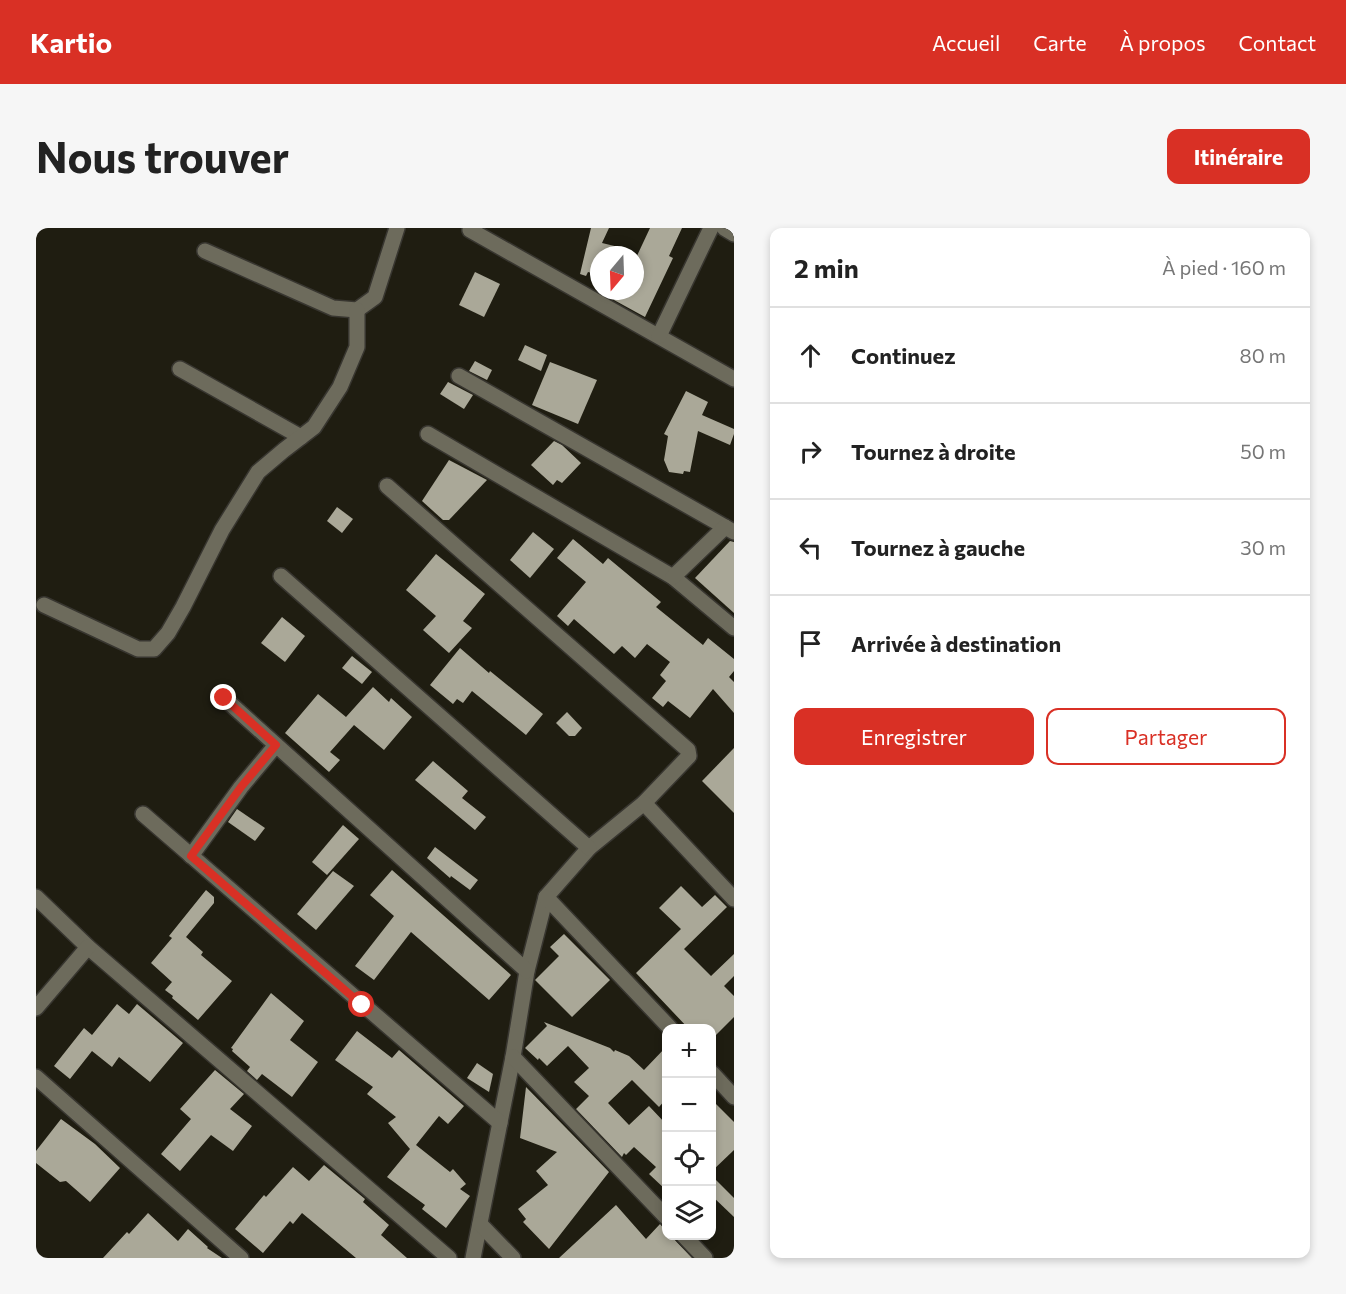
<!DOCTYPE html>
<html lang="fr">
<meta charset="utf-8">
<style>
body{margin:0;font-family:Commissioner,sans-serif;background:#f6f6f6;color:#222}
.controls{position:absolute;right:18px;bottom:18px;display:grid;overflow:hidden;border-radius:12px;box-shadow:0 3px 9px #0003}
.controls button{width:54px;height:54px;display:grid;place-items:center;padding:0;border:0;border-bottom:2px solid #e0e0e0;background:#fff;color:#222;font:30px sans-serif}
.compass{position:absolute;left:554px;top:18px;width:54px;height:54px;border-radius:50%;background:#fff;box-shadow:0 3px 9px #0003;rotate:199deg}
.stop{position:absolute;width:18px;height:18px;margin:-14px;border:4px solid #d93025;border-radius:50%;background:#fff}
.stop.end{background:#d93025;border-color:#fff;box-shadow:0 2px 6px #0008}
.list{margin:0;padding:0;list-style:none}
h2{display:flex;justify-content:space-between;align-items:center;height:78px;margin:0;padding:0 24px;font-size:26px}
h2 small{font-size:20px;font-weight:400;color:#767676}
.list li{display:grid;grid-template-columns:39px 1fr auto;gap:18px;align-items:center;box-sizing:border-box;height:96px;padding:0 24px;border-top:2px solid #e0e0e0}
.list b{display:block;font-size:22px;white-space:nowrap}
.list em{font-size:20px;font-style:normal;color:#767676}
.actions{display:flex;gap:12px;padding:18px 24px}
.actions a{flex:1;padding:14px 0;border:2px solid #d93025;border-radius:12px;text-align:center;font-size:21px;color:#d93025}
.actions .main{background:#d93025;color:#fff}
.icon{flex:none;width:33px;height:33px;fill:none;stroke:currentColor;stroke-width:2;stroke-linecap:round;stroke-linejoin:round}
.map{position:relative;flex:none;width:698px;height:1030px;overflow:hidden;border-radius:12px}
header{display:flex;align-items:center;gap:36px;box-sizing:border-box;height:84px;padding:0 30px;background:#d93025;color:#fff}
header strong{font-size:28px}
nav{display:flex;gap:33px;margin-inline-start:auto;font-size:21px}
.intro{display:flex;align-items:center;justify-content:space-between;box-sizing:border-box;height:144px;padding:0 36px}
h1{margin:0;font-size:42px}
.button{padding:15px 27px;border-radius:12px;background:#d93025;color:#fff;font-size:21px;font-weight:700}
main{display:flex;gap:36px;padding:0 36px}
aside{flex:1;background:#fff;border-radius:12px;box-shadow:0 3px 9px #0003}
.map>svg:first-child{display:block}
.building{fill:#aaa898}
.lines{fill:none;stroke-linecap:round;stroke-linejoin:round}
.street-casing{stroke:#383630;stroke-width:18}
.street{stroke:#6d6b5c;stroke-width:15}
.route{stroke:#d93025;stroke-width:8}
</style>
<header>
<strong>Kartio</strong>
<nav><a>Accueil</a><a>Carte</a><a>À propos</a><a>Contact</a></nav>
</header>
<div class="intro"><h1>Nous trouver</h1><a class="button">Itinéraire</a></div>
<main>
<div class="map">
<svg width="698" height="1030" viewBox="0 0 698 1030">
<rect width="100%" height="100%" fill="#1f1d11"/>
<g class="building">
<polygon points="555,0 573,0 566,15 591,21 591,27 563,27 563,47 552,44 550,48 544,46"/>
<polygon points="614,0 646,0 633,28 637,30 609,89 578,72 583,63 599,63 599,32"/>
<polygon points="439,44 464,56 448,89 423,77"/>
<polygon points="489,117 511,127 505,143 482,132"/>
<polygon points="439,133 456,142 451,152 433,143"/>
<polygon points="514,134 561,152 542,196 496,177"/>
<polygon points="412,154 437,167 428,181 404,166"/>
<polygon points="650,163 672,174 666,187 698,201 698,206 694,217 662,203 654,244 648,243 647,246 633,244 628,232 632,208 628,206"/>
<polygon points="518,213 526,217 545,235 526,255 521,252 517,257 495,237"/>
<polygon points="413,232 451,252 413,292 407,292 386,273"/>
<polygon points="301,279 317,291 306,305 291,293"/>
<polygon points="497,304 518,321 494,350 474,332"/>
<polygon points="537,311 567,336 572,330 625,374 620,379 667,417 672,410 698,431 698,443 693,449 698,454 698,485 677,461 654,490 632,473 627,479 616,470 630,453 624,447 634,434 611,416 599,430 586,418 578,426 538,391 532,398 521,388 550,354 521,330"/>
<polygon points="694,313 698,314 698,385 659,350"/>
<polygon points="400,326 449,366 427,393 436,400 413,425 387,402 400,388 370,362"/>
<polygon points="246,389 269,408 249,434 225,415"/>
<polygon points="424,420 453,445 454,443 507,486 490,507 436,463 427,475 421,471 417,476 394,457"/>
<polygon points="316,428 336,444 326,456 306,440"/>
<polygon points="337,459 353,474 355,470 376,489 348,522 318,497 294,524 304,532 293,544 249,505 282,466 310,489"/>
<polygon points="531,484 546,500 539,508 533,508 520,495"/>
<polygon points="698,520 698,585 666,553"/>
<polygon points="397,533 432,563 426,570 450,589 439,602 379,552"/>
<polygon points="201,581 229,600 219,613 192,594"/>
<polygon points="307,597 323,611 291,647 276,634"/>
<polygon points="399,619 442,652 434,662 415,648 414,650 391,630"/>
<polygon points="356,642 475,747 453,772 375,704 338,752 319,738 358,688 334,667"/>
<polygon points="297,643 318,658 280,702 261,686"/>
<polygon points="645,658 666,679 679,667 691,679 648,721 675,748 698,726 698,748 688,758 698,768 698,789 675,812 675,801 653,801 600,745 645,701 623,680"/>
<polygon points="170,662 178,669 178,675 150,709 167,724 165,727 196,753 162,792 136,770 137,768 129,762 136,754 115,735 136,710 133,708"/>
<polygon points="528,706 574,752 536,789 499,752 523,728 514,719"/>
<polygon points="235,765 268,793 254,812 282,834 256,869 226,846 221,852 211,843 214,839 196,823 197,821 195,820"/>
<polygon points="81,776 93,786 101,776 147,815 114,854 83,829 76,839 56,823 34,851 18,838 48,800 56,807"/>
<polygon points="508,794 574,820 578,824 579,822 593,828 608,842 630,819 630,871 623,879 596,852 572,875 593,897 613,878 630,896 630,962 613,946 620,939 598,919 590,927 588,925 586,929 540,881 553,868 538,854 553,840 532,818 511,838 503,830 502,832 489,820 511,798"/>
<polygon points="321,803 356,830 363,822 428,878 412,896 403,888 380,917 414,944 417,941 430,956 424,961 434,968 410,1000 386,981 389,977 351,949 374,921 352,895 360,889 331,866 337,859 299,832"/>
<polygon points="441,835 457,846 453,864 431,850"/>
<polygon points="179,842 208,866 194,881 216,898 197,923 175,907 144,943 125,926 155,891 144,881"/>
<polygon points="490,859 573,944 513,1021 487,994 490,991 482,981 512,957 500,943 521,924 484,910"/>
<polygon points="675,871 698,894 698,922 675,944"/>
<polygon points="25,891 59,916 84,940 54,974 30,953 24,954 0,935 0,923"/>
<polygon points="288,937 329,971 327,974 353,997 345,1007 371,1030 320,1030 266,985 257,996 254,993 227,1025 199,1001 228,967 230,969 257,939 273,953"/>
<polygon points="675,947 698,970 698,989 675,967"/>
<polygon points="580,977 610,1011 624,996 630,1003 630,1008 635,1008 656,1030 523,1030"/>
<polygon points="112,985 142,1013 152,1001 172,1019 171,1020 186,1030 67,1030 91,1004 93,1006"/>
</g>
<g class="lines">
<g class="street-casing">
<g id="street">
<polyline points="688,0 698,6"/>
<polyline points="434,2 698,151"/>
<polyline points="169,23 297,80 321,82 339,69 361,0"/>
<polyline points="623,108 675,0"/>
<polyline points="144,141 265,209"/>
<polyline points="423,148 698,304"/>
<polyline points="392,206 637,349 698,400"/>
<polyline points="351,258 652,522 653,528 608,575 553,620 510,669 491,743 477,829 437,1030"/>
<polyline points="245,348 553,620"/>
<polyline points="637,349 689,299"/>
<polyline points="8,377 102,421 118,421 132,405 147,379 186,302 222,244 248,222 278,199 304,159 321,119 321,82"/>
<polyline points="188,470 491,743"/>
<polyline points="608,575 698,671"/>
<polyline points="107,586 464,895"/>
<polyline points="155,628 205,559 240,517"/>
<polyline points="0,669 52,719 413,1030"/>
<polyline points="510,669 634,800"/>
<polyline points="0,780 52,719"/>
<polyline points="477,829 630,989"/>
<polyline points="676,845 698,869"/>
<polyline points="0,849 205,1030"/>
<polyline points="444,996 477,1030"/>
<polyline points="648,1008 669,1030"/>
</g>
</g>
<use href="#street" class="street"/>
</g>
<g class="lines">
<polyline class="route" points="188,470 240,517 205,559 155,628 326,777"/>
</g>
</svg>
<div class="controls">
<button>+</button>
<button>−</button>
<button><svg class="icon" aria-label="locate" viewBox="0 0 24 24"><circle cx="12" cy="12" r="6"/><path d="M12 2v4M12 18v4M2 12h4M18 12h4"/></svg></button>
<button><svg class="icon" aria-label="layers" viewBox="0 0 24 24"><path d="M12 4l9 5-9 5-9-5zM3 14l9 5 9-5"/></svg></button>
</div>
<svg class="compass" viewBox="-18 -18 36 36"><path d="M0-13l5 13h-10z" fill="#e53935"/><path d="M0 13l5-13h-10z" fill="#767676"/></svg>
<div class="stop" style="left:326px;top:777px"></div>
<div class="stop end" style="left:188px;top:470px"></div>
</div>
<aside>
<h2>2 min<small>À pied · 160 m</small></h2>
<ul class="list">
<li><svg class="icon" aria-label="ahead" viewBox="0 0 24 24"><path d="M12 20V5M6 11l6-6 6 6"/></svg><div><b>Continuez</b></div><em>80 m</em></li>
<li><svg class="icon" aria-label="right" viewBox="0 0 24 24"><path d="M7 20v-9h11M14 6l5 5-5 5"/></svg><div><b>Tournez à droite</b></div><em>50 m</em></li>
<li><svg class="icon" aria-label="left" viewBox="0 0 24 24"><path d="M17 20v-9H6M10 6l-5 5 5 5"/></svg><div><b>Tournez à gauche</b></div><em>30 m</em></li>
<li><svg class="icon" aria-label="arrive" viewBox="0 0 24 24"><path d="M6 21V4h12l-3 4 3 4H6"/></svg><div><b>Arrivée à destination</b></div></li>
</ul>
<div class="actions"><a class="main">Enregistrer</a><a>Partager</a></div>
</aside>
</main>
